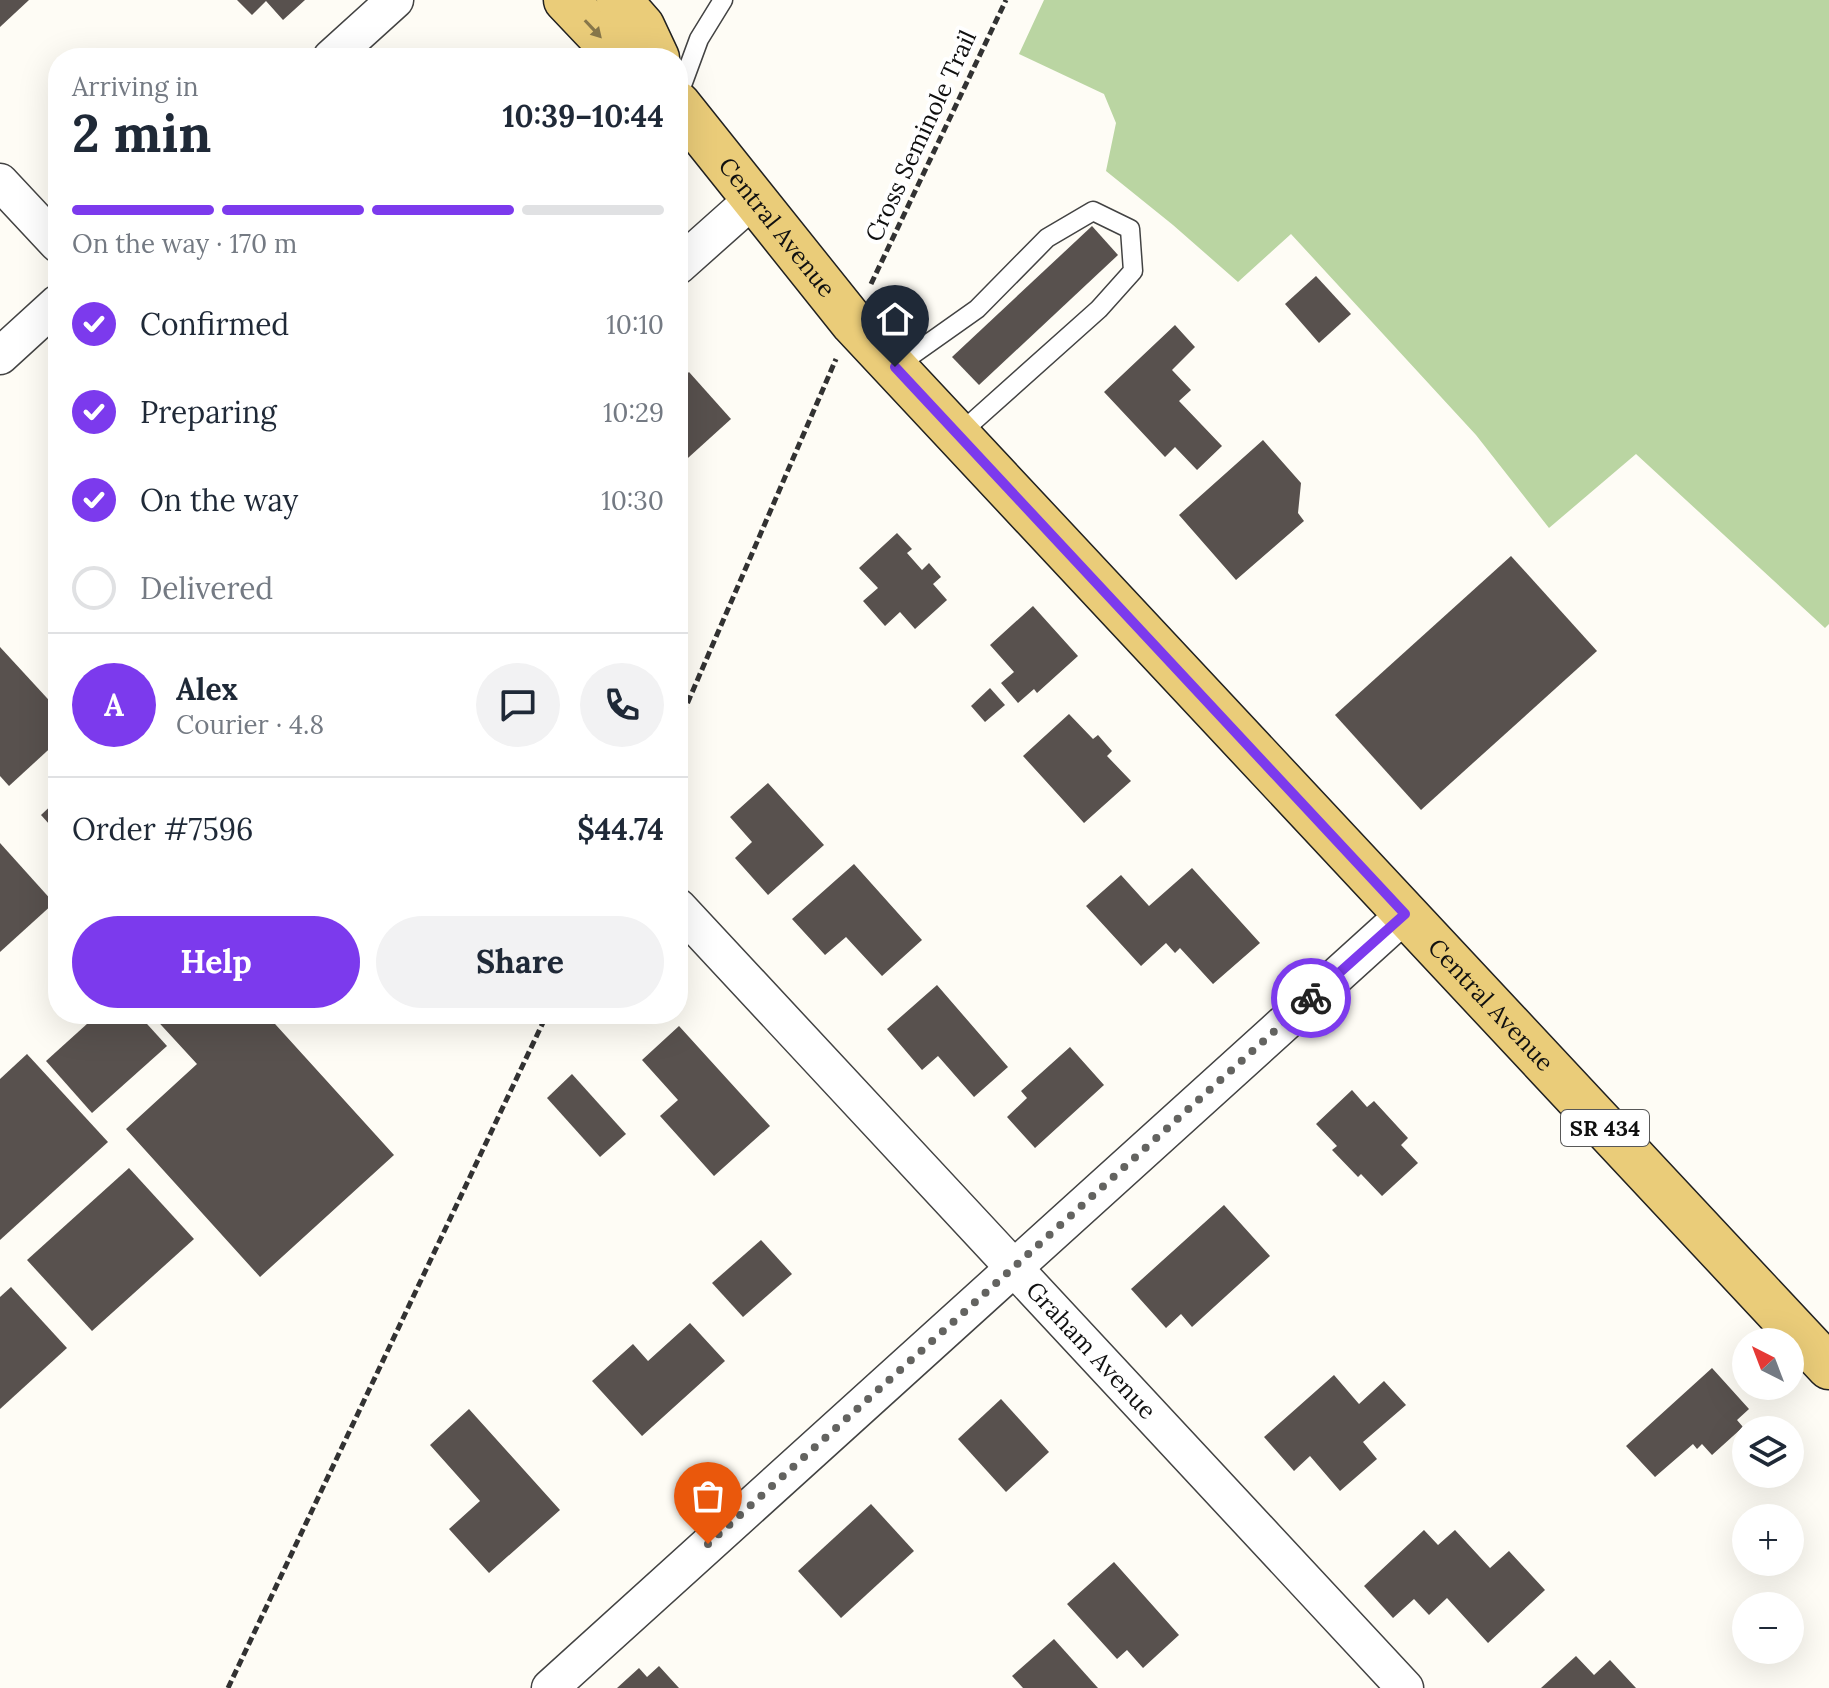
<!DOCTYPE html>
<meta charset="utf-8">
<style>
body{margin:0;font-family:Lora,serif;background:#f2f2f3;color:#1f2937;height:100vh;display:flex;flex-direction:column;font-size:30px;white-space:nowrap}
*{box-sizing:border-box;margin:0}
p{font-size:26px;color:#747a83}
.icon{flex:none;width:44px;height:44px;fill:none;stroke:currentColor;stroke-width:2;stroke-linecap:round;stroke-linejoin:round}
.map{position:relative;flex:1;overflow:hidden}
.sheet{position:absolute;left:48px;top:48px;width:640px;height:976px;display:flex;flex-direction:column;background:#fff;border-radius:32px;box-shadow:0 8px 32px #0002}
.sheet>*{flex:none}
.needle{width:52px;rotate:318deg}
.tools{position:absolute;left:1732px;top:1328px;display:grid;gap:16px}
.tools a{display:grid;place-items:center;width:72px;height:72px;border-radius:50%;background:#fff;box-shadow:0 8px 32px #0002;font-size:40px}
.pin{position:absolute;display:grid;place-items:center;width:68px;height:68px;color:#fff;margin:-82px -34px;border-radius:50% 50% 50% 0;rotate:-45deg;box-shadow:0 0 8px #0007}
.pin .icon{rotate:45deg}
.courier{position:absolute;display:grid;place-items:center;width:80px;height:80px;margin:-40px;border:6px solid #7c3aed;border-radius:50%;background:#fff;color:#222;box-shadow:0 2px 10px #0007}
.summary em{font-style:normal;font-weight:700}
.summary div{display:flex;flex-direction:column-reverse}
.summary{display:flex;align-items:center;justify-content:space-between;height:136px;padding:0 24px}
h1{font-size:52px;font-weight:700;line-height:60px}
.bar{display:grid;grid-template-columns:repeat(4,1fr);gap:12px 8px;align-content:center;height:96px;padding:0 24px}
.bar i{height:10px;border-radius:6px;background:#e0e1e3}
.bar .current{background:#7c3aed}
.bar p{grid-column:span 4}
.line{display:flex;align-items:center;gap:20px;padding:0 24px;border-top:2px solid #e0e1e3}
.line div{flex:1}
.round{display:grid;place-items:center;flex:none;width:84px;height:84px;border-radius:42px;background:#f2f2f3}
ol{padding:0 24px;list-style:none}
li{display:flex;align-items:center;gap:24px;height:88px}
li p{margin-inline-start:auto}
li .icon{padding:8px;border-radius:50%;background:#7c3aed;color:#fff;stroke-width:4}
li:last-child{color:#747a83}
li i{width:44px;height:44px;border:4px solid #e0e1e3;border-radius:50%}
.action{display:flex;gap:16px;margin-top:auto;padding:16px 24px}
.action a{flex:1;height:92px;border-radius:48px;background:#7c3aed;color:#fff;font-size:32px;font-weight:700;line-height:92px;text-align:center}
.action a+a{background:#f2f2f3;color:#1f2937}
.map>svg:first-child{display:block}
.forest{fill:#bad5a2}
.building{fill:#58514e}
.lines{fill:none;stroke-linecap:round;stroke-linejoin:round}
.service-casing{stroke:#434343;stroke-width:21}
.minor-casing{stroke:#434343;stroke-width:39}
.primary-casing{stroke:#212121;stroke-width:47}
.path{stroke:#323232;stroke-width:5;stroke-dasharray:8 4;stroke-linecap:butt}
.service{stroke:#fff;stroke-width:18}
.minor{stroke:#fff;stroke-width:36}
.primary{stroke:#eacc79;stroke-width:44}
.oneway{fill:#88774a}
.done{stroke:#636360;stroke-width:8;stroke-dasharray:0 14.4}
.route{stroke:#7c3aed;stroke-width:10}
.labels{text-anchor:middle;stroke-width:8;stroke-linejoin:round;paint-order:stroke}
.shield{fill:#fff;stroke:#585858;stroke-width:2}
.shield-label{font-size:22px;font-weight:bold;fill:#101010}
.street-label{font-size:24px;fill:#101010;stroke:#fff}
</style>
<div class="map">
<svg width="1829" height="1688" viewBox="0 0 1829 1688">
<rect width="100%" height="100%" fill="#fefcf5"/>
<polygon class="forest" points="1044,0 1829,0 1829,624 1825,628 1636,454 1549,528 1476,435 1291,234 1238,282 1173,225 1106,171 1116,123 1104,94 1019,54"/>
<g class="building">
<polygon points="0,0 29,0 0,27"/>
<polygon points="237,0 305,0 283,20 266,1 252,15"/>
<polygon points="1092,226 1118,255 979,385 952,357"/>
<polygon points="1316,276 1351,314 1319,343 1285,304"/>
<polygon points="1175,325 1195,347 1172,370 1191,390 1179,401 1222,446 1197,470 1175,447 1165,457 1104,392"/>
<polygon points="689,372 731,419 678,467 678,382"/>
<polygon points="1263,440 1301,483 1298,513 1304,521 1236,580 1179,515"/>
<polygon points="897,533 912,549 907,553 922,570 929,563 941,577 933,584 947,600 915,629 900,612 885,626 863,601 878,588 859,568"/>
<polygon points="1511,556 1597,651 1421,810 1335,715"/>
<polygon points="1033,606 1078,656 1037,693 1034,689 1018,703 1001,683 1014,672 990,645"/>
<polygon points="0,647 58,710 58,741 9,786 0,776"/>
<polygon points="990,688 1005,705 985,722 971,706"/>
<polygon points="1069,714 1093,739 1098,735 1112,751 1107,756 1131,781 1084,823 1023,756"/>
<polygon points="768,783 824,845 768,895 735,858 752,842 730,817"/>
<polygon points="58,799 58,834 41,815"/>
<polygon points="0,843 54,903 0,952"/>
<polygon points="854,864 922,940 882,976 846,937 825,955 792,919"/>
<polygon points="1192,868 1260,943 1213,984 1180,948 1175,953 1166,943 1141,966 1086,906 1121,875 1149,906"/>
<polygon points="937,985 1008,1067 974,1097 938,1056 922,1070 887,1029"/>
<polygon points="98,1014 138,1014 167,1046 92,1113 46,1061"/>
<polygon points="151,1014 266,1014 394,1155 260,1277 126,1129 197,1064"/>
<polygon points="679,1026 770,1126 714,1176 660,1116 678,1100 642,1060"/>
<polygon points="1070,1047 1104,1085 1035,1148 1007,1117 1027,1098 1021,1091"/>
<polygon points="27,1054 108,1142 0,1240 0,1079"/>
<polygon points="572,1074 626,1134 600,1157 547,1098"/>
<polygon points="1352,1090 1367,1107 1374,1101 1408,1138 1401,1145 1418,1163 1382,1196 1361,1174 1358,1177 1332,1150 1337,1146 1316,1124"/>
<polygon points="129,1168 194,1239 92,1331 27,1260"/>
<polygon points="1224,1205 1270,1256 1192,1327 1181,1314 1166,1328 1131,1289"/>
<polygon points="761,1240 792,1274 743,1317 712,1283"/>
<polygon points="11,1287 67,1348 0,1409 0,1297"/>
<polygon points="690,1323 725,1361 642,1436 592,1381 633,1344 648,1361"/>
<polygon points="1712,1368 1749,1409 1737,1420 1743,1427 1712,1455 1702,1444 1697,1449 1693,1444 1655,1477 1626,1446"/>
<polygon points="1334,1375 1359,1404 1384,1381 1406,1405 1363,1442 1377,1459 1340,1491 1310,1456 1294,1471 1264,1437"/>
<polygon points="1001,1399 1049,1452 1006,1492 958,1439"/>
<polygon points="469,1409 560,1510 489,1573 449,1529 480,1501 430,1445"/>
<polygon points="871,1504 914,1551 841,1618 798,1571"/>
<polygon points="1424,1530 1438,1545 1455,1530 1490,1568 1509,1551 1545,1590 1488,1643 1447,1598 1429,1615 1414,1599 1393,1618 1364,1586"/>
<polygon points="1114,1562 1179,1635 1143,1668 1127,1650 1117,1659 1067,1604"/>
<polygon points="1054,1639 1098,1688 1023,1688 1012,1676"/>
<polygon points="1576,1656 1594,1675 1610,1660 1636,1688 1541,1688"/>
<polygon points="659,1666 679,1688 617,1688 639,1668 647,1677"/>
</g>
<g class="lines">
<g class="service-casing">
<g id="service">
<polyline points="678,96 699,39 723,0"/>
<polyline points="895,367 977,309 1047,238 1093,211 1130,229 1133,271 1099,309 958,435"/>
</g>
</g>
<g class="minor-casing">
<g id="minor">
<polyline points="331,58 395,0"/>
<polyline points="0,182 58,244"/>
<polyline points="678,266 752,200"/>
<polyline points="0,356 58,303"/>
<path id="s1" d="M678,907L1405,1688"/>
<polyline points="550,1688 1405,914"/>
</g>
</g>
<g class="primary-casing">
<g id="primary">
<polyline points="566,0 621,58"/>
<polyline points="619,0 642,26 657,58"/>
<path id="s2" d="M678,104L853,323L1829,1367"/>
</g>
</g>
<g class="path">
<polyline points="871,284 1006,0"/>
<polyline points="678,725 836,359"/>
<polyline points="228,1688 547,1014"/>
</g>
<use href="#service" class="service"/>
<use href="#minor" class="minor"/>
<use href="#primary" class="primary"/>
</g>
<defs><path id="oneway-solid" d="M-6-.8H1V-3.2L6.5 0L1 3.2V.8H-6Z" transform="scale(2)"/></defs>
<use class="oneway" href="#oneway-solid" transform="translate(593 29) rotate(47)"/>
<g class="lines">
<polyline class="done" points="708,1544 1311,998"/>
<polyline class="route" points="895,367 1405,914 1311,998"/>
</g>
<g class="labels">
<rect class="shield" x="1561" y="1110" width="88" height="36" rx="6"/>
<g class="shield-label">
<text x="1605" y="1136">SR 434</text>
</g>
<g class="street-label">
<text transform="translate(921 136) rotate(-65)" y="8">Cross Seminole Trail</text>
<text dy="8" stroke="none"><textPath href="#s2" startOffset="158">Central Avenue</textPath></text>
<text dy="8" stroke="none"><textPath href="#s2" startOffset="1214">Central Avenue</textPath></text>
<text dy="8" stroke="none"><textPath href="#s1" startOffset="606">Graham Avenue</textPath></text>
</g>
</g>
</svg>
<div class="tools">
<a><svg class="needle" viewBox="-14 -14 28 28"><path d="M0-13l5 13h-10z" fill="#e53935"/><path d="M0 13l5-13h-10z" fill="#747a83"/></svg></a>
<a><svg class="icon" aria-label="layers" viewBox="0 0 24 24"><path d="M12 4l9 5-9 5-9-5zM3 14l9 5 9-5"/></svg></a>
<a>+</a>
<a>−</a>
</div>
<div class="pin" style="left:708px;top:1544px;background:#ea580c"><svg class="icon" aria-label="bag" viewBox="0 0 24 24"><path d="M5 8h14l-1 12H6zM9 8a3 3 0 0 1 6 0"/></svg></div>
<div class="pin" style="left:895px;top:367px;background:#1f2937"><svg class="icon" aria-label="home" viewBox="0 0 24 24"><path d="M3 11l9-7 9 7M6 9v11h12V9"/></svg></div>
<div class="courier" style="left:1311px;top:998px"><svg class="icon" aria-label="bike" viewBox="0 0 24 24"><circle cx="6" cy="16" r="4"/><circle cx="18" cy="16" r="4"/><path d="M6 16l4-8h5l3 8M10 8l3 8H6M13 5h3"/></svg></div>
<section class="sheet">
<div class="summary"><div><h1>2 min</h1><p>Arriving in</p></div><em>10:39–10:44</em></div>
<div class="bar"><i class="current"></i><i class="current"></i><i class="current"></i><i></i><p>On the way · 170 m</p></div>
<ol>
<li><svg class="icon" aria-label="check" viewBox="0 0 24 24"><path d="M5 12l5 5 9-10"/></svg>Confirmed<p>10:10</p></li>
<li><svg class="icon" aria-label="check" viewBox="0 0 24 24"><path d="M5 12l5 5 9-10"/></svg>Preparing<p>10:29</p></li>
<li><svg class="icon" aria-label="check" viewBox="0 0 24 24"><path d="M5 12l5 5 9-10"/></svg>On the way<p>10:30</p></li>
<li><i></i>Delivered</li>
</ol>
<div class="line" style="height:144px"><b class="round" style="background:#7c3aed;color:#fff">A</b><div><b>Alex</b><p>Courier · 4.8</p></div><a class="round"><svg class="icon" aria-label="chat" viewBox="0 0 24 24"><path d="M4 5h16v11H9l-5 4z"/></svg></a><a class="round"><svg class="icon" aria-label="phone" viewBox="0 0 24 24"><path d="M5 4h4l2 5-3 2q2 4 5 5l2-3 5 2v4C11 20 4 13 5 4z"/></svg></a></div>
<div class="line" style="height:104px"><div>Order #7596</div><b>$44.74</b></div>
<div class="action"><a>Help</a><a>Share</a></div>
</section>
</div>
